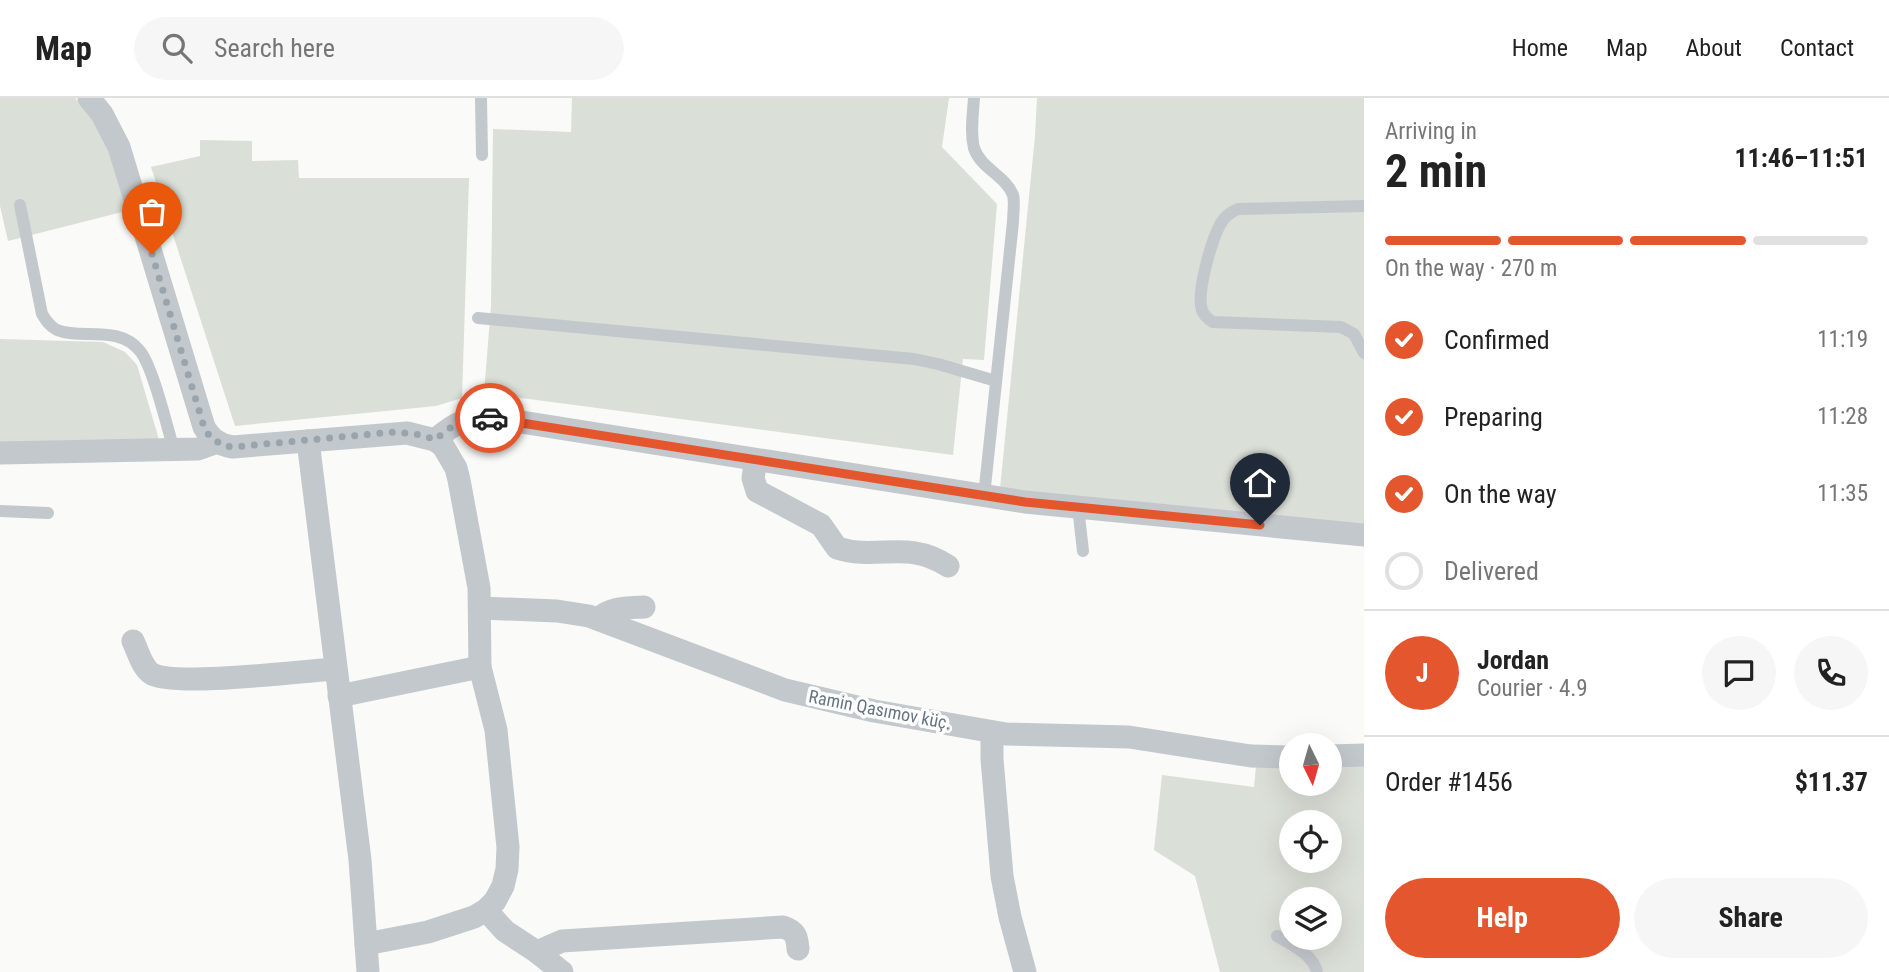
<!DOCTYPE html>
<meta charset="utf-8">
<style>
body{margin:0;font-family:"Roboto Condensed",sans-serif;background:#f6f6f6;color:#222;height:100vh;display:flex;flex-direction:column;font-size:26px;white-space:nowrap}
*{box-sizing:border-box;margin:0}
p{font-size:23px;color:#767676}
.icon{flex:none;width:38px;height:38px;fill:none;stroke:currentColor;stroke-width:2;stroke-linecap:round;stroke-linejoin:round}
.map{position:relative;flex:1;overflow:hidden}
.side{display:flex;flex-direction:column;background:#fff;width:525px}
.side>*{flex:none}
.needle{width:46px;rotate:175deg}
.controls{position:absolute;left:1279px;top:635px;display:grid;gap:14px}
.controls a{display:grid;place-items:center;width:63px;height:63px;border-radius:50%;background:#fff;box-shadow:0 7px 28px #0002;font-size:35px}
.pin{position:absolute;display:grid;place-items:center;width:60px;height:60px;color:#fff;margin:-72px -30px;border-radius:50% 50% 50% 0;rotate:-45deg;box-shadow:0 0 7px #0007}
.pin .icon{rotate:45deg}
.courier{position:absolute;display:grid;place-items:center;width:70px;height:70px;margin:-35px;border:5px solid #e4572e;border-radius:50%;background:#fff;color:#222;box-shadow:0 2px 9px #0007}
.overview em{font-style:normal;font-weight:700}
.overview div{display:flex;flex-direction:column-reverse}
.overview{display:flex;align-items:center;justify-content:space-between;height:119px;padding:0 21px}
h1{font-size:46px;font-weight:700;line-height:52px}
.bar{display:grid;grid-template-columns:repeat(4,1fr);gap:10px 7px;align-content:center;height:84px;padding:0 21px}
.bar i{height:9px;border-radius:5px;background:#e0e0e0}
.bar .on{background:#e4572e}
.bar p{grid-column:span 4}
.line{display:flex;align-items:center;gap:18px;padding:0 21px;border-top:2px solid #e0e0e0}
.line div{flex:1}
.round{display:grid;place-items:center;flex:none;width:74px;height:74px;border-radius:37px;background:#f6f6f6}
ol{padding:0 21px;list-style:none}
li{display:flex;align-items:center;gap:21px;height:77px}
li p{margin-inline-start:auto}
li .icon{padding:7px;border-radius:50%;background:#e4572e;color:#fff;stroke-width:4}
li:last-child{color:#767676}
li i{width:38px;height:38px;border:4px solid #e0e0e0;border-radius:50%}
.action{display:flex;gap:14px;margin-top:auto;padding:14px 21px}
.action a{flex:1;height:80px;border-radius:42px;background:#e4572e;color:#fff;font-size:28px;font-weight:700;line-height:80px;text-align:center}
.action a+a{background:#f6f6f6;color:#222}
header{display:flex;align-items:center;gap:42px;box-sizing:border-box;height:98px;padding:0 35px;background:#fff;border-bottom:2px solid #e0e0e0}
header strong{font-size:33px}
nav{display:flex;gap:38px;margin-inline-start:auto;font-size:24px}
.search{width:490px;height:63px;background:#f6f6f6;display:flex;align-items:center;gap:18px;box-sizing:border-box;padding:0 24px;border-radius:38px;color:#767676;font-size:26px}
main{display:flex;flex:1;min-height:0}
.map>svg:first-child{display:block}
.green{fill:#dadfd7;fill-rule:evenodd}
.lines{fill:none;stroke-linecap:round;stroke-linejoin:round}
.lane{stroke:#c3c8cc;stroke-width:12}
.street{stroke:#c3c8cc;stroke-width:23}
.done{stroke:#99a4ac;stroke-width:7;stroke-dasharray:0 12.6}
.route{stroke:#e4572e;stroke-width:9}
.labels{text-anchor:middle;stroke-width:7;stroke-linejoin:round;paint-order:stroke}
.street-label{font-size:18px;fill:#657683;stroke:#fff}
</style>
<header>
<strong>Map</strong>
<div class="search"><svg class="icon" aria-label="search" viewBox="0 0 24 24"><circle cx="10" cy="10" r="6"/><path d="M15 15l6 6"/></svg>Search here</div>
<nav><a>Home</a><a>Map</a><a>About</a><a>Contact</a></nav>
</header>
<main>
<div class="map">
<svg width="1364" height="874" viewBox="0 0 1364 874">
<rect width="100%" height="100%" fill="#fafaf8"/>
<g class="green">
<polygon points="0,0 75,0 95,20 109,48 126,113 8,143 0,108"/>
<polygon points="572,0 949,0 942,49 997,106 984,262 963,261 953,357 484,295 491,208 493,31 571,34"/>
<polygon points="1037,0 1364,0 1364,426 1000,391 1035,38"/>
<polygon points="200,42 252,43 252,63 298,62 299,80 469,80 462,300 436,308 235,328 151,69 200,58"/>
<polygon points="0,241 103,244 125,254 137,267 160,345 0,347"/>
<path d="M1364,666V874H1220L1195,778L1154,752L1162,677L1254,689L1256,668L1291,667L1292,686H1330V667ZM1292,724H1330V763H1292ZM1292,802H1330V840H1292Z"/>
</g>
<g class="lines">
<g class="lane">
<polyline points="481,0 482,57"/>
<path d="M974,0C973,16 970,34 974,50C981,71 1005,77 1013,97C1015,104 1013,116 1013,124L984,398"/>
<path d="M20,107L42,216C46,222 49,228 57,232C81,242 118,226 140,253C153,269 167,329 174,352"/>
<path d="M1364,108L1238,111C1231,114 1225,118 1221,125C1212,141 1196,194 1202,212C1204,218 1208,221 1213,224L1341,229L1354,236L1364,255"/>
<polyline points="478,220 914,261 938,266 996,283"/>
<polyline points="1078,409 1083,453"/>
<polyline points="0,413 48,415"/>
<path d="M1277,838C1292,847 1313,856 1317,874"/>
</g>
<g class="street">
<path d="M89,0L102,16L119,49L204,329C211,341 219,347 233,349L407,335L435,342L443,348L456,370L459,382L479,490L480,569L496,632L508,749L507,771L503,788L495,803L486,812L474,819L428,834L366,846"/>
<path d="M435,342C458,322 466,320 496,320L1025,404L1364,437"/>
<polyline points="308,343 360,762 368,874"/>
<polyline points="0,355 198,351 218,344"/>
<path d="M756,362L753,380L757,393L821,427L837,450C878,463 907,441 948,468"/>
<polyline points="481,510 557,513 589,518 785,592 874,613 1006,636 1129,639 1251,658 1292,659"/>
<path d="M598,521C611,509 627,510 644,509"/>
<path d="M133,543C138,553 142,570 152,576C175,589 302,573 335,571"/>
<polyline points="339,598 480,569"/>
<polyline points="992,634 992,661 1002,778 1010,819 1025,874"/>
<polyline points="1330,658 1364,657"/>
<polyline points="486,812 505,833 537,854 562,874"/>
<path d="M537,854L562,843L783,829C796,833 797,839 798,851"/>
</g>
</g>
<g class="lines">
<path class="done" d="M152,156L204,329L210,339L224,348L233,349L394,334L423,337L435,342C453,326 465,319 490,320"/>
<polyline class="route" points="490,320 1025,404 1260,427"/>
</g>
<g class="labels">
<g class="street-label">
<text transform="translate(880 612) rotate(11)" y="6">Ramin Qasımov küç.</text>
</g>
</g>
</svg>
<div class="controls">
<a><svg class="needle" viewBox="-14 -14 28 28"><path d="M0-13l5 13h-10z" fill="#e53935"/><path d="M0 13l5-13h-10z" fill="#767676"/></svg></a>
<a><svg class="icon" aria-label="locate" viewBox="0 0 24 24"><circle cx="12" cy="12" r="6"/><path d="M12 2v4M12 18v4M2 12h4M18 12h4"/></svg></a>
<a><svg class="icon" aria-label="layers" viewBox="0 0 24 24"><path d="M12 4l9 5-9 5-9-5zM3 14l9 5 9-5"/></svg></a>
</div>
<div class="pin" style="left:152px;top:156px;background:#ea580c"><svg class="icon" aria-label="bag" viewBox="0 0 24 24"><path d="M5 8h14l-1 12H6zM9 8a3 3 0 0 1 6 0"/></svg></div>
<div class="pin" style="left:1260px;top:427px;background:#1f2937"><svg class="icon" aria-label="home" viewBox="0 0 24 24"><path d="M3 11l9-7 9 7M6 9v11h12V9"/></svg></div>
<div class="courier" style="left:490px;top:320px"><svg class="icon" aria-label="car" viewBox="0 0 24 24"><path d="M5 17H2v-5l4-1 3-4h7l3 4 3 1v5h-3M9 17h6M6 11h13"/><circle cx="7" cy="17" r="2"/><circle cx="17" cy="17" r="2"/></svg></div>
</div>
<section class="side">
<div class="overview"><div><h1>2 min</h1><p>Arriving in</p></div><em>11:46–11:51</em></div>
<div class="bar"><i class="on"></i><i class="on"></i><i class="on"></i><i></i><p>On the way · 270 m</p></div>
<ol>
<li><svg class="icon" aria-label="check" viewBox="0 0 24 24"><path d="M5 12l5 5 9-10"/></svg>Confirmed<p>11:19</p></li>
<li><svg class="icon" aria-label="check" viewBox="0 0 24 24"><path d="M5 12l5 5 9-10"/></svg>Preparing<p>11:28</p></li>
<li><svg class="icon" aria-label="check" viewBox="0 0 24 24"><path d="M5 12l5 5 9-10"/></svg>On the way<p>11:35</p></li>
<li><i></i>Delivered</li>
</ol>
<div class="line" style="height:126px"><b class="round" style="background:#e4572e;color:#fff">J</b><div><b>Jordan</b><p>Courier · 4.9</p></div><a class="round"><svg class="icon" aria-label="chat" viewBox="0 0 24 24"><path d="M4 5h16v11H9l-5 4z"/></svg></a><a class="round"><svg class="icon" aria-label="phone" viewBox="0 0 24 24"><path d="M5 4h4l2 5-3 2q2 4 5 5l2-3 5 2v4C11 20 4 13 5 4z"/></svg></a></div>
<div class="line" style="height:91px"><div>Order #1456</div><b>$11.37</b></div>
<div class="action"><a>Help</a><a>Share</a></div>
</section>
</main>
